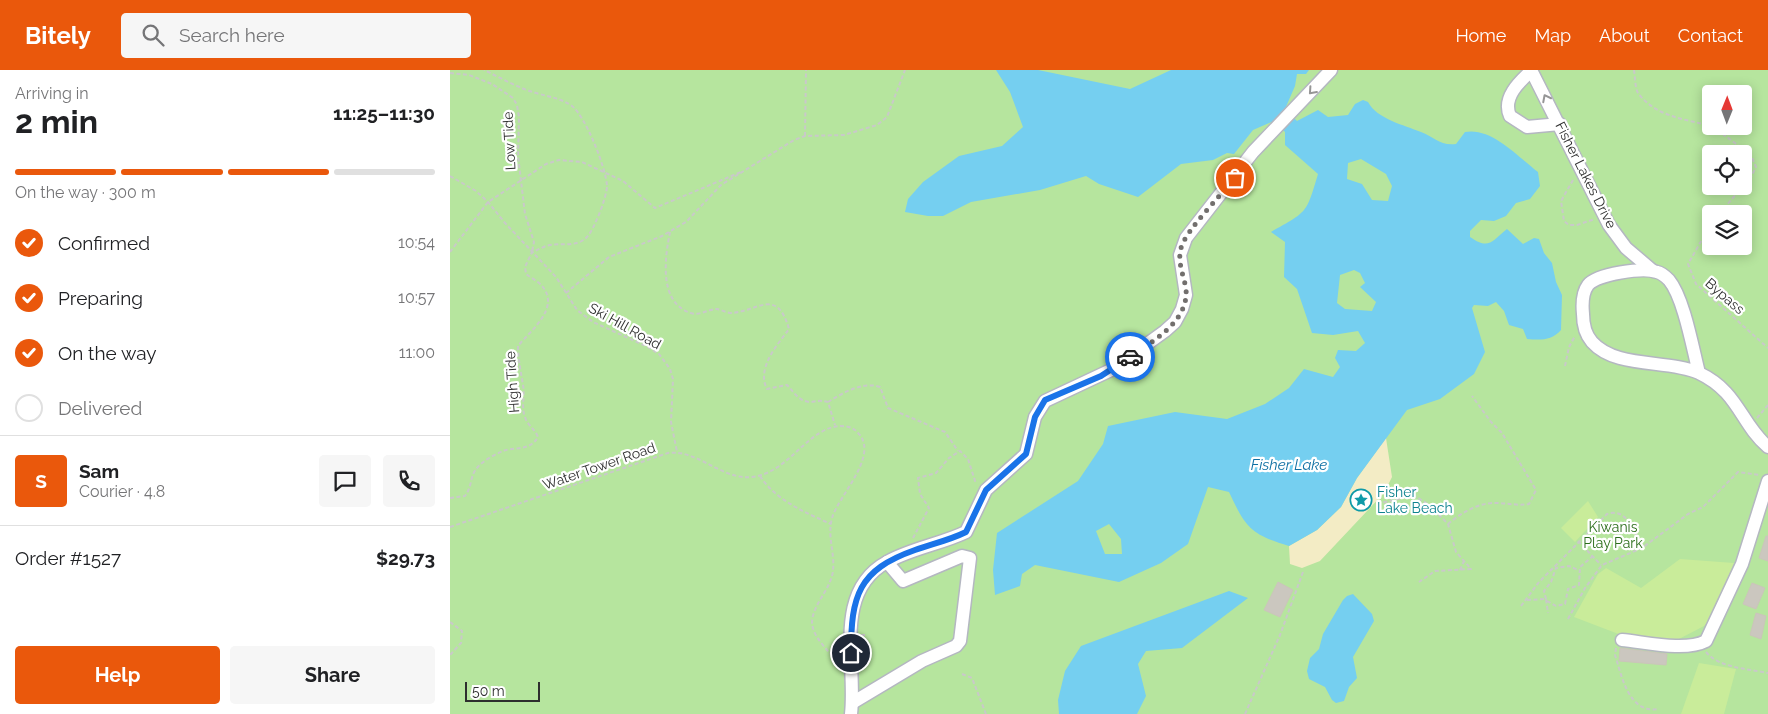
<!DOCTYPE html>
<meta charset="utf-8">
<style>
body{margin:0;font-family:Raleway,sans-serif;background:#f6f6f6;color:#202124;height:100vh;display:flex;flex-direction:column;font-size:19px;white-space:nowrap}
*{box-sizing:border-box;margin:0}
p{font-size:16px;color:#757577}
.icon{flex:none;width:28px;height:28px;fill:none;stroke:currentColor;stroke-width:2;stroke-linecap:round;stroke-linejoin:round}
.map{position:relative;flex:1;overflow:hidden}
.sheet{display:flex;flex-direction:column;background:#fff;width:450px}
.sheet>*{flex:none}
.needle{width:32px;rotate:1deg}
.fabs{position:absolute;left:1252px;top:15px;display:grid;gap:10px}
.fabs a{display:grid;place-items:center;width:50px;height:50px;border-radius:5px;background:#fff;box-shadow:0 2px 12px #0003;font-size:25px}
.scale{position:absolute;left:15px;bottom:12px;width:75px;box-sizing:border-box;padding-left:5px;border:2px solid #2e2e2e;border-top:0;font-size:14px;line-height:18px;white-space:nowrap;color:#2e2e2e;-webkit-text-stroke:4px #fff;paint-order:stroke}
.pin{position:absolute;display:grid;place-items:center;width:42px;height:42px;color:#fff;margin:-21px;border:2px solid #fff;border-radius:50%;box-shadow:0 1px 5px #0007}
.courier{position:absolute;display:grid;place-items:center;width:50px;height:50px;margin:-25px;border:4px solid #1a73e8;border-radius:50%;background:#fff;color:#222;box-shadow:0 1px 6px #0007}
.overview em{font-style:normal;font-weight:700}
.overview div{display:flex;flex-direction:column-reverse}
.overview{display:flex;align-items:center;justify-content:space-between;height:85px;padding:0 15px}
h1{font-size:32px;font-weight:700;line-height:38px}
.bar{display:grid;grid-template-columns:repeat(4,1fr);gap:8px 5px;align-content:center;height:60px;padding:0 15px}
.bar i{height:6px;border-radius:4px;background:#e0e0e0}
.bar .on{background:#ea580c}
.bar p{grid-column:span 4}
.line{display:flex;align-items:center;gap:12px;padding:0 15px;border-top:1px solid #e0e0e0}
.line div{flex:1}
.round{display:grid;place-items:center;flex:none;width:52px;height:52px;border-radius:5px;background:#f6f6f6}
ol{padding:0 15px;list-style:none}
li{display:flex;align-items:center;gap:15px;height:55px}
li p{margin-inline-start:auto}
li .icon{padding:5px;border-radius:50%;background:#ea580c;color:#fff;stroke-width:4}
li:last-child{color:#757577}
li i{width:28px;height:28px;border:2px solid #e0e0e0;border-radius:50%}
.primary-button{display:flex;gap:10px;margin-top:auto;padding:10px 15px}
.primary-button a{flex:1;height:58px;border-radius:5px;background:#ea580c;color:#fff;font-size:20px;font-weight:700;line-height:58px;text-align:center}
.primary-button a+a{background:#f6f6f6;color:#202124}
header{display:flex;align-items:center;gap:30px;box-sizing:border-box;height:70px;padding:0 25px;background:#ea580c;color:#fff}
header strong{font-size:24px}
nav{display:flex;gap:28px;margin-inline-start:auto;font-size:18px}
.search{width:350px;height:45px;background:#f6f6f6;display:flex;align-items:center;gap:12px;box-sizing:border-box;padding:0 18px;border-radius:5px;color:#757577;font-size:19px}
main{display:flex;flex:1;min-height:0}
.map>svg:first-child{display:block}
.green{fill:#b6e59e;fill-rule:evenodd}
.sand{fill:#f3ecc5}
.pitch{fill:#c9ec9a}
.water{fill:#75cff0;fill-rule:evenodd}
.building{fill:#cbc7bf;stroke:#cbc5ba}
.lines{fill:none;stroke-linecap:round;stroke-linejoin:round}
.minor-casing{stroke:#b4b7c1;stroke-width:15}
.path{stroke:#c9c9c9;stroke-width:2;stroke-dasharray:4 2.5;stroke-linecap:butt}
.minor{stroke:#fff;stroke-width:12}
.oneway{stroke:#969696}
.done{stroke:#726f6d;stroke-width:5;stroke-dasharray:0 9}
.route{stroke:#1a73e8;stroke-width:6}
.labels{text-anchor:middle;stroke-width:4.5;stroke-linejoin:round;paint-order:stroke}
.street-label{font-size:14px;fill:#2e2e2e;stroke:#fff}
.culture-label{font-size:14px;fill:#0d838f;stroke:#fff;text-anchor:start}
.park-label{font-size:14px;fill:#2c6e1b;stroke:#fff}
.water-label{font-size:15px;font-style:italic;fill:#0d6fa3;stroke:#fff}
</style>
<header>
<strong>Bitely</strong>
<div class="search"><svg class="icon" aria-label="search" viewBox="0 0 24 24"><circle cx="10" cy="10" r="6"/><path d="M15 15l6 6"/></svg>Search here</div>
<nav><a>Home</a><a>Map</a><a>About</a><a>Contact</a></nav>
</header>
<main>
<section class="sheet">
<div class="overview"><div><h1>2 min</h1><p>Arriving in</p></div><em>11:25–11:30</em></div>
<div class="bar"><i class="on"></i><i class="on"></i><i class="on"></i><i></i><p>On the way · 300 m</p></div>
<ol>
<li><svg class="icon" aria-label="check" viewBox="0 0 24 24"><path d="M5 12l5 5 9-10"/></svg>Confirmed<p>10:54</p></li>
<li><svg class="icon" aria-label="check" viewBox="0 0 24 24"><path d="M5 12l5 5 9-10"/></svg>Preparing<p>10:57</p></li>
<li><svg class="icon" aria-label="check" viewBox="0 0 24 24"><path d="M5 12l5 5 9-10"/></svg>On the way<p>11:00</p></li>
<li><i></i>Delivered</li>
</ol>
<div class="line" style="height:90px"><b class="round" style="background:#ea580c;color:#fff">S</b><div><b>Sam</b><p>Courier · 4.8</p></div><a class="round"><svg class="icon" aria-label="chat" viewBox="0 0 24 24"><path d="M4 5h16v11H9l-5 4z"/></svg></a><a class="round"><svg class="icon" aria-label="phone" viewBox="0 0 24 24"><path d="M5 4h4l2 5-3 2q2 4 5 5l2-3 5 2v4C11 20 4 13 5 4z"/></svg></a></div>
<div class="line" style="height:65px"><div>Order #1527</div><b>$29.73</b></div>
<div class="primary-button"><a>Help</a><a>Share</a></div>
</section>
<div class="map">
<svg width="1318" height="644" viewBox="0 0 1318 644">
<rect width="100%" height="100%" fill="#efe9e1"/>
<path class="green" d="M0,0H1318V644H0ZM1261,24H1294V56H1261ZM1261,84H1294V116H1261ZM1261,144H1294V176H1261Z"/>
<polygon class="sand" points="936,368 942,407 934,423 870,491 852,498 840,494 839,476 867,460 891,437 907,408"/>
<g class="pitch">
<polygon points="1138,431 1148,447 1125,472 1111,458"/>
<polygon points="1230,489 1284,493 1260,550 1254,556 1225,571 1179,568 1124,547 1148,504 1156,498 1191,518"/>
<polygon points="1249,593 1286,599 1274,644 1231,644"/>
</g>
<g class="water">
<path d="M546,0H588L680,19L721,0H859L856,4H847L845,16L835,39L847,51L868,40L878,47L898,45L905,34L913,30L918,32C927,49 954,55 971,62C984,67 990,76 1006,74L1015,62C1042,57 1068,87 1088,102L1090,116L1080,129L1066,133L1056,146L1044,151L1031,150L1020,161V167C1039,180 1041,172 1057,159L1073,174L1084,168L1089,169L1094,183L1102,193L1106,212L1112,225L1111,260C1101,271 1091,270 1077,269L1073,259L1059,255L1054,241L1046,232L1038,236L1024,235L1022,238L1035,282L1024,304L990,329L957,340L907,408L891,437L867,460L839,476C800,464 796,458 779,422L758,417L738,474L711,493L669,512L585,495L572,504L570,516L545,525L543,500L547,463L628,411L653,374L658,356L725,342L777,349L815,334L839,318L854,299L883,307L890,297L885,288L888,280L906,281L915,273L908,261L883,265L862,263L847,219L834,207L835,172L821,162C858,141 856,144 868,104L835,75V62L824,51L803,60L784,84L777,83L763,90L731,94L688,127L649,114L636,106L590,120L521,132L493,146H478L455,142L458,129L473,112L509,86L552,76L573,57L560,22ZM911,89L936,104L942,116L938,131L922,130L912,114L897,109L898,93ZM904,200L910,203L915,213L910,217L926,232L922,241L895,239L887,233L890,205ZM659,454L671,469L672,484H655L646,461Z"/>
<polygon points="779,521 798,528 732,578 696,581 688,594 696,626 687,644 609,644 608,630 615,601 631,576"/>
<polygon points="903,524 922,544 924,551 903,587 907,608 899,617 894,631 886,633 882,630 875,617 859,609 857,601 860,588 869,579 873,564 893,530 897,526"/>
</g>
<g class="building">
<polygon points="1316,466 1318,466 1318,491 1309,488"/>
<polygon points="828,512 843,520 830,547 814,540"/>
<polygon points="1302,513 1315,518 1306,539 1293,534"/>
<polygon points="1306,543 1316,546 1311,569 1300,565"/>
<polygon points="1170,578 1217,584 1216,595 1169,591"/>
</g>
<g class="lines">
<g class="minor-casing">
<g id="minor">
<polyline points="1081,0 1159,155 1176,178 1203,201"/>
<path d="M1081,1C1069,12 1052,28 1060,46L1077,57L1110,54"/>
<path d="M1249,303C1243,280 1234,228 1219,210C1216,207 1212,203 1207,202C1193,197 1147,204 1138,215C1132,223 1132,234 1133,244C1133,255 1135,264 1142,272C1166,299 1217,289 1249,303C1289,322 1290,353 1318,377"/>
<path d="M1172,570C1195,572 1235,582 1256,571L1292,494L1318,411"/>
<polyline points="402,633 472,591 506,576 510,571 520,488 512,486 453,511 437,492"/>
<path d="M401,644C407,594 382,522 437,492C462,478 491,474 516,462L536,420L576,384L585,347L595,331L661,300L715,261L725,252L732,239L736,225L730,185L736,168L803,82L881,0"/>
</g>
</g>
<g class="path">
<path d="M1184,0C1185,6 1185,18 1188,23C1206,47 1235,49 1261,56"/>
<polyline points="0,3 19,5 42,14 63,28 67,35 69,47 68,86 75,144 84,172 82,182"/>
<polyline points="1262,56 1301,85 1306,97 1301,107 1269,144"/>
<polyline points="355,66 356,0"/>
<polyline points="0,106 26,121 38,132 55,153 106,207 127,240 143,252 198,277 209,284 220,299 223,309 221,352 227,382"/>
<polyline points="1123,110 1111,131 1114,151 1119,155 1127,155 1145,149"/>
<polyline points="1261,154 1238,194 1246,214 1318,278"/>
<path d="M220,162C215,187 208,233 241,243C249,246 259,239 267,239C272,240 277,243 282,243C308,241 327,217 339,259C328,274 306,298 317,319L337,315C344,322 349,332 361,332C367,331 371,330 378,332L385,355"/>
<polyline points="0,182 38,132 96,94 109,90 132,92 173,111 205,138 291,102"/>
<polyline points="116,223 159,187 212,166 236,152 271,115 344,70 355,66 394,65 427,55 437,47 455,0"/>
<polyline points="1115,296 1119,277 1125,266"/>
<path d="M378,332C393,323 412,311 430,317L438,338L495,362L508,381"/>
<polyline points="1307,348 1318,335"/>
<path d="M310,406C325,430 356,443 381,454"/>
<polyline points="939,419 951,427 965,426 979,435 998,454 1006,482 1021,499 985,501 969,512"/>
<path d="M0,428L15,426C24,414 18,404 32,393C38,388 46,384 53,381C66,376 79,382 88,367C85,359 77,355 75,347C71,337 75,326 73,315C71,302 68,290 68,276C80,261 111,238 92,216C88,211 81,208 76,204L75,197L82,182C88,180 94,176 100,175C113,173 126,177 136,168C144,161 157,126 157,116C156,98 136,47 122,36C111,28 99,27 86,23C68,18 51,8 34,0"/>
<polyline points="927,434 952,428"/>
<path d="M998,454C1011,443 1029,432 1047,433C1058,433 1067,436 1079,434L1086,420L1052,363L1041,352L1022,326"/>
<path d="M0,457L218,383C247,379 272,410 301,407C339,404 357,357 391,356C398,356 404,358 408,363C430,385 389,425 382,448C377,466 385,483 383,501C381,519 362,535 362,553C363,568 380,583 390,593"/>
<polyline points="463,468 479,438 470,424 468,408 486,403 499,388 510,381 518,389 526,414"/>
<polyline points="1128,471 1151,495"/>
<polyline points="1010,500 1014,491"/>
<polyline points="1096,529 1094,521 1101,512 1106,498 1119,496 1128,500"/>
<polyline points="1077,530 1096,529 1098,543"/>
<polyline points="1097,531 1106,536 1115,534 1118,519 1129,515 1130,497 1143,486"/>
<path d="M1071,536L1089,512L1157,444C1178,437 1185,464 1192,478"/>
<polyline points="1118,549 1135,518 1152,495 1192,478 1238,444 1253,437 1288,402 1310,405"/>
<polyline points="0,552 12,561 11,573 0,585"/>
<polyline points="411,565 416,565"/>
<path d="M1166,578L1165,585C1172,606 1178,644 1209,639"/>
<path d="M1256,582C1269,598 1299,599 1318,603"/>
<polyline points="512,604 522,608 536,644"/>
<polyline points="795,644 830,565 853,502"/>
</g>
<use href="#minor" class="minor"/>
</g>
<defs><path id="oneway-chevron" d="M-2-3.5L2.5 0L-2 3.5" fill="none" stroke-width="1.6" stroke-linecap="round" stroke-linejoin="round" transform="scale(1.25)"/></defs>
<g class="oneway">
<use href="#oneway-chevron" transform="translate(862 21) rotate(132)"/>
<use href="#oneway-chevron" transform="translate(1096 28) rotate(-117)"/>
</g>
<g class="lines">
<path class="done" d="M680,287C702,271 739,252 736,219C734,206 727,192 731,178C736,160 772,124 785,108"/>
<path class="route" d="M401,583C401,526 408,500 465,480C482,474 500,470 516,462L536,420L576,384L585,347L595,330L651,306L680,287"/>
</g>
<defs>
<g id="sight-ring" transform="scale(1.125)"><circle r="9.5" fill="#fff" stroke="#0f9aa8" stroke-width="1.5"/><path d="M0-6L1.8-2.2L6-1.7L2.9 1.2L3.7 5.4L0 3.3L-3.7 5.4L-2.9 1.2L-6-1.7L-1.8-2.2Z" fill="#0f9aa8"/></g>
</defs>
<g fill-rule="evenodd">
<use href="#sight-ring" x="911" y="430"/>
</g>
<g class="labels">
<g class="street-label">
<text transform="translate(59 71) rotate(-93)" y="5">Low Tide</text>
<text transform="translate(1136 105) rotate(63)" y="5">Fisher Lakes Drive</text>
<text transform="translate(1275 226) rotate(41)" y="5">Bypass</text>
<text transform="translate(175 256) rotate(29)" y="5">Ski Hill Road</text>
<text transform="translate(62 312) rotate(-94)" y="5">High Tide</text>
<text transform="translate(149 396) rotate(-19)" y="5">Water Tower Road</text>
</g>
<g class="culture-label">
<text x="927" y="427">Fisher<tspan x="927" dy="16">Lake Beach</tspan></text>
</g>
<g class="park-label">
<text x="1163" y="462">Kiwanis<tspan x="1163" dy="16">Play Park</tspan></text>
</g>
<g class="water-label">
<text x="839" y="400">Fisher Lake</text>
</g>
</g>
</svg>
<div class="fabs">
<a><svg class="needle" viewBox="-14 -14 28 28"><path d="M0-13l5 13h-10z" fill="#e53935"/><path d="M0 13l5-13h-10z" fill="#757577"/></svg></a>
<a><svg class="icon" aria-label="locate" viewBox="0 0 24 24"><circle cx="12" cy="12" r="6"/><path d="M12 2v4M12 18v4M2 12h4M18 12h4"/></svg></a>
<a><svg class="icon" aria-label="layers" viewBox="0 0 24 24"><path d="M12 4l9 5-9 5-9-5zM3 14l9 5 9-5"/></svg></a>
</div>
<div class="scale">50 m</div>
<div class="pin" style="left:785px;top:108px;background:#ea580c"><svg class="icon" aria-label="bag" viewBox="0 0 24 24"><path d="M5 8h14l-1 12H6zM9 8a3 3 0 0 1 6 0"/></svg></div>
<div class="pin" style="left:401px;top:583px;background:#1f2937"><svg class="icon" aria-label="home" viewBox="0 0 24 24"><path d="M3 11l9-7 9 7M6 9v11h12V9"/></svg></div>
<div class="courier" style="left:680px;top:287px"><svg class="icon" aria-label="car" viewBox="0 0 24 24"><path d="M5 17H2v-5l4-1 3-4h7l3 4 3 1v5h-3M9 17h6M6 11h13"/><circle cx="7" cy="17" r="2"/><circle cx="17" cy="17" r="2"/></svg></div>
</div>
</main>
